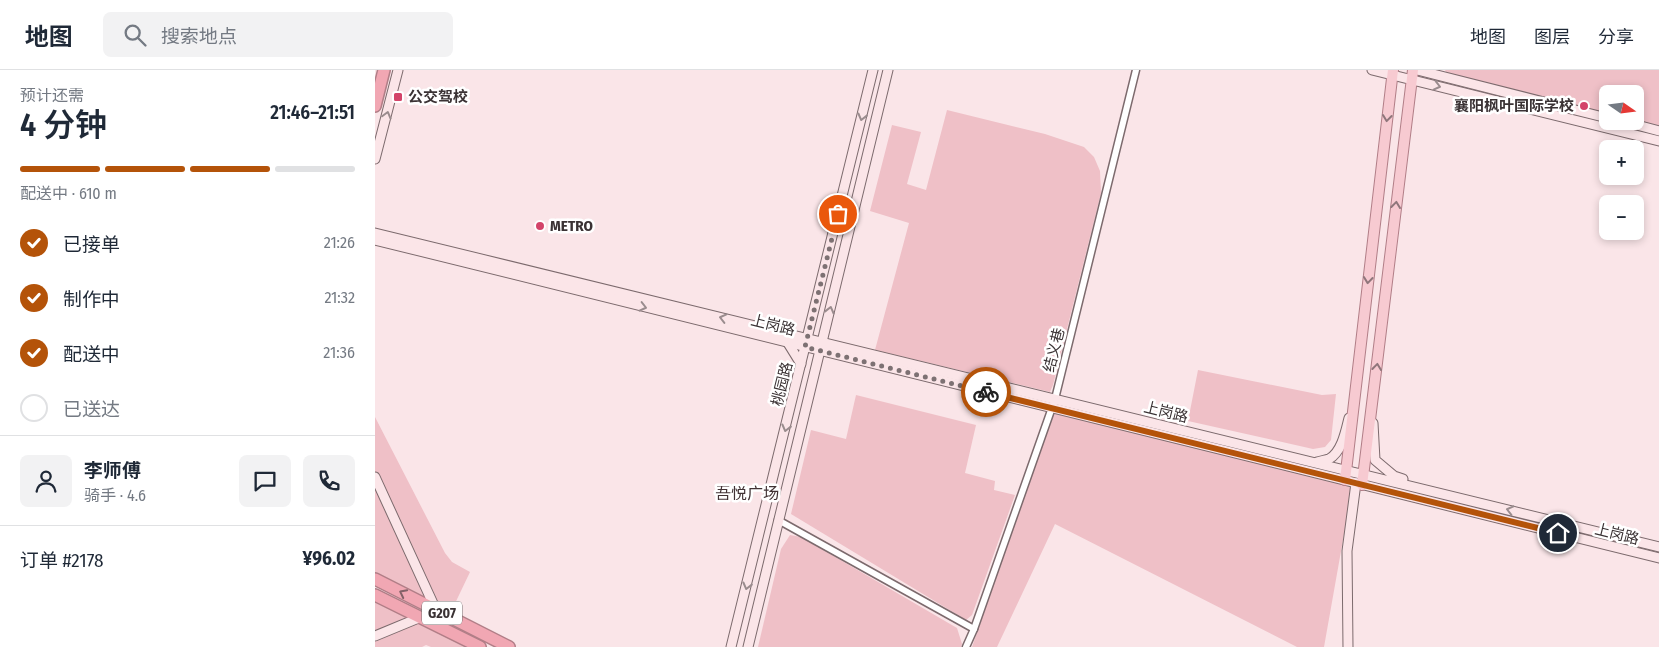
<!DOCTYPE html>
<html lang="zh">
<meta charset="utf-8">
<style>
body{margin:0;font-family:"Fira Sans Condensed","Noto Sans SC",sans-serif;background:#f2f2f3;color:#1f2937;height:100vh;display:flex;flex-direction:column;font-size:19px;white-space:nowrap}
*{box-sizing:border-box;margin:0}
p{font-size:16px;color:#747a83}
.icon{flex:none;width:28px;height:28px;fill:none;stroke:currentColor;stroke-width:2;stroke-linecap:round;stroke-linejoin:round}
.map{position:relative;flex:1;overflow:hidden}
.drawer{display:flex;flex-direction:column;background:#fff;width:375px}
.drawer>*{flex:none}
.needle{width:32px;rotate:104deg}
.fabs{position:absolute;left:1224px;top:15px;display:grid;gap:10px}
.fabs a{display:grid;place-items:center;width:45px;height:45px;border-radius:8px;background:#fff;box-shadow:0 2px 8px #0003;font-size:25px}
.pin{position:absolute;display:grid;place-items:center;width:42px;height:42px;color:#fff;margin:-21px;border:2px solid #fff;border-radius:50%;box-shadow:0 1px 5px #0007}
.courier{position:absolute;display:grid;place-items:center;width:50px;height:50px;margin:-25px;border:4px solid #b45309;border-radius:50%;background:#fff;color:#222;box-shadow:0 1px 6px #0007}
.head em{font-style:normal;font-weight:600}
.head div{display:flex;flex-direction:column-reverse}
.head{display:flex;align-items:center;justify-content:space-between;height:85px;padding:0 20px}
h1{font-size:32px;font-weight:600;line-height:38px}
.bar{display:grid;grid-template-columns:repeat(4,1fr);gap:8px 5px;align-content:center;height:60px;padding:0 20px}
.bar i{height:6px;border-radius:4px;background:#e0e1e3}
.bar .selected{background:#b45309}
.bar p{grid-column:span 4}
.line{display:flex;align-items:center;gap:12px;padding:0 20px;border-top:1px solid #e0e1e3}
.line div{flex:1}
.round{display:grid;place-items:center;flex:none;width:52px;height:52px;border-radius:8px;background:#f2f2f3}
ol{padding:0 20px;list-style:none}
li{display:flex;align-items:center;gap:15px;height:55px}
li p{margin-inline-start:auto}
li .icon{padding:5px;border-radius:50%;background:#b45309;color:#fff;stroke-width:4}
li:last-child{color:#747a83}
li i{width:28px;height:28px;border:2px solid #e0e1e3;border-radius:50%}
header{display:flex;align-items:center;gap:30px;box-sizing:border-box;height:70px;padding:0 25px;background:#fff;border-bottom:1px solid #e0e1e3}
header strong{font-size:24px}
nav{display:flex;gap:28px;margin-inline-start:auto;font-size:18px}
.search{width:350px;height:45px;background:#f2f2f3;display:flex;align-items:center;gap:12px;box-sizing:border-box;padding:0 18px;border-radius:8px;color:#747a83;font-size:19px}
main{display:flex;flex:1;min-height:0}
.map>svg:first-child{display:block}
.green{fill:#efc0c7}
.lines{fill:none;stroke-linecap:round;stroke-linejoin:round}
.street-casing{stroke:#7c6a6d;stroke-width:9}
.secondary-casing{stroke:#7c6a6d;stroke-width:11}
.primary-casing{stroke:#b17e87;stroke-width:12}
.highway-casing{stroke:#b17e87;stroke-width:14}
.street{stroke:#fff;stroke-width:6}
.secondary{stroke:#fbe5e8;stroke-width:9}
.primary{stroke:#f7cad1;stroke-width:10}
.highway{stroke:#f1a7b3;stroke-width:11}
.oneway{stroke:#9a8c8e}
.oneway2{stroke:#8f767b}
.oneway3{stroke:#836167}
.done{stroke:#7d7173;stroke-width:5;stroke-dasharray:0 9}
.route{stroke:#b45309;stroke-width:6}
.poi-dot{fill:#d3446a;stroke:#fff;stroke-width:2}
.labels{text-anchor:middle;stroke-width:5;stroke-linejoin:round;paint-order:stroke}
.shield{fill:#fff;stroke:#757071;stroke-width:1}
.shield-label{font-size:14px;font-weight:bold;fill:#3a3234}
.poi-label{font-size:15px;font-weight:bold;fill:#3a3234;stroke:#fff;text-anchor:start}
.street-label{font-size:15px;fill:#3a3234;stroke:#fff}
.neighbourhood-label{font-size:16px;fill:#413234;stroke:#fff}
</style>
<header>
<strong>地图</strong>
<div class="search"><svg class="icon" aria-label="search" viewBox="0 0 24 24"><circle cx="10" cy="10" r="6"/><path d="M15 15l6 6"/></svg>搜索地点</div>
<nav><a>地图</a><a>图层</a><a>分享</a></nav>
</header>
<main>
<section class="drawer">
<div class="head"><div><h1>4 分钟</h1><p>预计还需</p></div><em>21:46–21:51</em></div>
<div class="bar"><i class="selected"></i><i class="selected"></i><i class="selected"></i><i></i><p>配送中 · 610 m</p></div>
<ol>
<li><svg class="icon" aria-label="check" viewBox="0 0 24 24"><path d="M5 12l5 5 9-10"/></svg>已接单<p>21:26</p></li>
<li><svg class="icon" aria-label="check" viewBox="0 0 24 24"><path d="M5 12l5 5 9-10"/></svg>制作中<p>21:32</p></li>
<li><svg class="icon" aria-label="check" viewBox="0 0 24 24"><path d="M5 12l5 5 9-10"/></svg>配送中<p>21:36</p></li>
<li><i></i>已送达</li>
</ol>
<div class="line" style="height:90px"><a class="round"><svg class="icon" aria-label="person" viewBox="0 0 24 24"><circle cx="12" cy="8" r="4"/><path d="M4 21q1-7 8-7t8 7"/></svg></a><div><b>李师傅</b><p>骑手 · 4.6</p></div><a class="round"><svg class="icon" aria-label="chat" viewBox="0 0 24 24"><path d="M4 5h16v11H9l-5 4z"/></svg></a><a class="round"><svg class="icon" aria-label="phone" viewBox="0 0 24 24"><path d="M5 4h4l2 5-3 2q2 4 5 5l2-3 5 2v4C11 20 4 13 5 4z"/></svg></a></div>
<div class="line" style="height:65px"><div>订单 #2178</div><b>¥96.02</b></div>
</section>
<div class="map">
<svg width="1284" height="577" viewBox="0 0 1284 577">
<rect width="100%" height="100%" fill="#fae5e8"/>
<g class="green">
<polygon points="1070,0 1284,0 1284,61 1260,51 1260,24 1232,24 1232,48 1074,8"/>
<polygon points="572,40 670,64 709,77 719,87 725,101 726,123 678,315 675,322 500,280 534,153 495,141 517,55 546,62 532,114 551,120"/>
<polygon points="823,300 947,325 961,324 956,370 950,377 938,379 813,351"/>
<polygon points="481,325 601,355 590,403 620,411 619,420 640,425 597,545 591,550 416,444 436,360 471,369"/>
<polygon points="681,334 979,408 949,577 922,577 680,454 622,577 597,577"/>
<polygon points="0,347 70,483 77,492 95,502 74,546 0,509"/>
<polygon points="415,465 426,467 582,558 587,574 586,577 383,577 406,479"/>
<polygon points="0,525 105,577 56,577 51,575 47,577 0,577"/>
</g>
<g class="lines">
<g class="street-casing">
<g id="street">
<polyline points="403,450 599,559 591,577"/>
<polyline points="599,559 680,329 761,0"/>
</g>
</g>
<g class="secondary-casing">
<g id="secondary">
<polyline points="997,0 1284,71"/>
<polyline points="1042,0 1232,48"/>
<polyline points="1247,51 1284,61"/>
<polyline points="0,89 23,0"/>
<polyline points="0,163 1284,477"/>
<polyline points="0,170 1284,488"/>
<polyline points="413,273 426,294"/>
<polyline points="998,353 1000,390 1019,406 1028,409"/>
<path d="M942,392C945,391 951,390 954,389C967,382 971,360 974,348"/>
<polyline points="0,407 61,540"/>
<polyline points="0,566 46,547"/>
<polyline points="356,577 498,0"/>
<polyline points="373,577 513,0"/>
<polyline points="973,577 972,481 981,413"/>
</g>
</g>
<g class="primary-casing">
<g id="primary">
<polyline points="970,410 1018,0"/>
<polyline points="987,415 1038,0"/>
</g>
</g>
<g class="highway-casing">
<g id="highway">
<polyline points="0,36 9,0"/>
<polyline points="0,509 134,577"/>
<polyline points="0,525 105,577"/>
</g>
</g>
<use href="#street" class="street"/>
<use href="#secondary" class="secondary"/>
<use href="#primary" class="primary"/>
<use href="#highway" class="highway"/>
</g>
<defs><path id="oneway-chevron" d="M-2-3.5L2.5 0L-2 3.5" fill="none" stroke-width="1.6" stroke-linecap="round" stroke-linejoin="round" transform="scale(1.25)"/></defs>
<g class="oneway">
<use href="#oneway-chevron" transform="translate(1062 16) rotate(14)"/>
<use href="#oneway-chevron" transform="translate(12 45) rotate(-75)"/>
<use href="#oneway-chevron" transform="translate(487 47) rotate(104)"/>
<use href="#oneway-chevron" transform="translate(268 237) rotate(14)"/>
<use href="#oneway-chevron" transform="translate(455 240) rotate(-76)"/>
<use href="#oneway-chevron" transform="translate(348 248) rotate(-166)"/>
<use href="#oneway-chevron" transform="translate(411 358) rotate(104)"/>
<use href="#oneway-chevron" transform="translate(1135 440) rotate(-166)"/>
<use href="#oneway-chevron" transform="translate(372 516) rotate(104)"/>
</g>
<g class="oneway2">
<use href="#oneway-chevron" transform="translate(1012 48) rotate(97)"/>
<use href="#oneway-chevron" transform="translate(1021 135) rotate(-83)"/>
<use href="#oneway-chevron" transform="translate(993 210) rotate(96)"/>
<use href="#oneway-chevron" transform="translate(1002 297) rotate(-83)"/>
</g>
<use class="oneway3" href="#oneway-chevron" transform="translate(28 523) rotate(-153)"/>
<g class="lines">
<polyline class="done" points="463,144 430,277 611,322"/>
<polyline class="route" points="611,322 1183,463"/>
</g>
<g class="poi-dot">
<rect x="18" y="22" width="10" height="10" rx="2.5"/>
<circle cx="1209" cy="36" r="5"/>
<circle cx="165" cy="156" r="5"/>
</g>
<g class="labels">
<rect class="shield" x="47" y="531.5" width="40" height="23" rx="4"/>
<g class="shield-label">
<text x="67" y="548">G207</text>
</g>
<g class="poi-label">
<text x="33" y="32">公交驾校</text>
<text x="1199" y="41" text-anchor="end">襄阳枫叶国际学校</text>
<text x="175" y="161">METRO</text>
</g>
<g class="street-label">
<text transform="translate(398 255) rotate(14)" y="5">上岗路</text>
<text transform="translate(679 280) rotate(-76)" y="5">结义巷</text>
<text transform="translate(407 314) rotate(-76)" y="5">桃园路</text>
<text transform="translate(791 342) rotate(14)" y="5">上岗路</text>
<text transform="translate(1242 464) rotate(14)" y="5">上岗路</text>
</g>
<g class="neighbourhood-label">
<text x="372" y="429">吾悦广场</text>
</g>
</g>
</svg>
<div class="fabs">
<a><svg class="needle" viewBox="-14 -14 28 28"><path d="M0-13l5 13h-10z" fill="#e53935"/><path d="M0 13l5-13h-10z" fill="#747a83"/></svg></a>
<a>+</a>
<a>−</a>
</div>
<div class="pin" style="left:463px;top:144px;background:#ea580c"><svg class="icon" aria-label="bag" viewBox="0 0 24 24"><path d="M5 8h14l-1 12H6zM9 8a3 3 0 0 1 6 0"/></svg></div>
<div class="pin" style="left:1183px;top:463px;background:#1f2937"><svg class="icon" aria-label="home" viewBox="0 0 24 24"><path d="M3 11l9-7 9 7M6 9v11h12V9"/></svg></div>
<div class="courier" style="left:611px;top:322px"><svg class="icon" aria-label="bike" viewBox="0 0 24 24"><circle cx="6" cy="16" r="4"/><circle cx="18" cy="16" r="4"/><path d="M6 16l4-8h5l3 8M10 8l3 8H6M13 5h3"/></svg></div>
</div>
</main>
